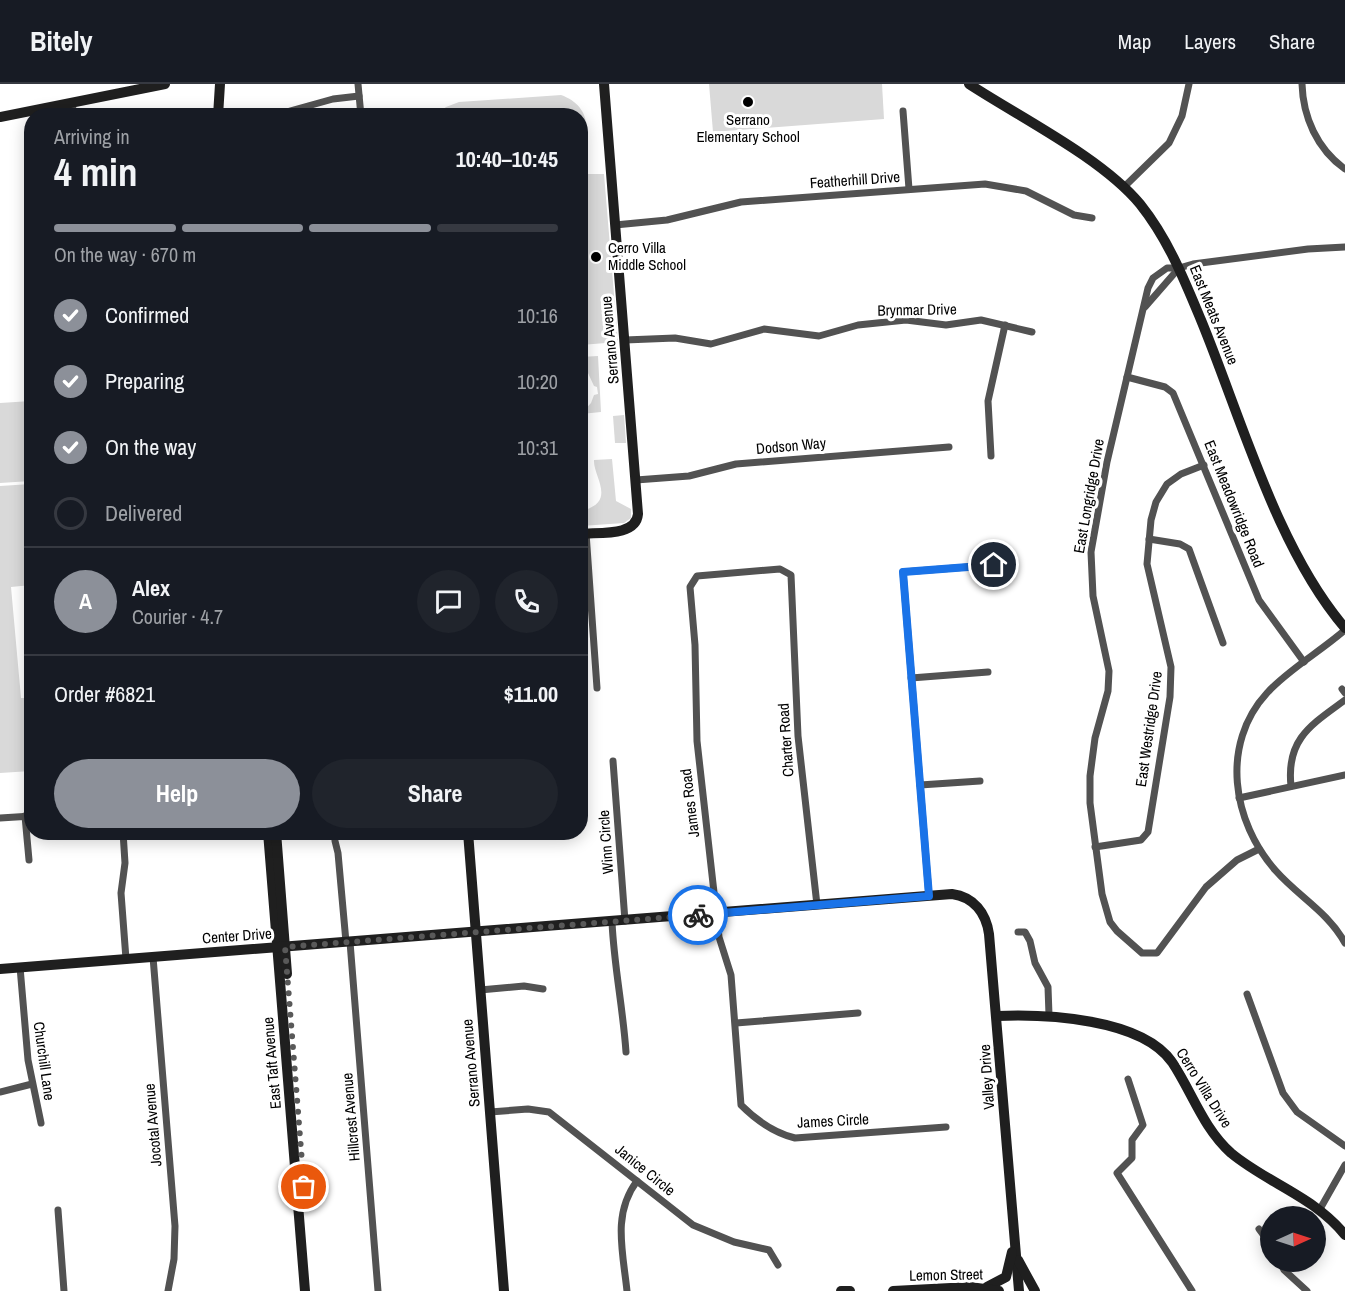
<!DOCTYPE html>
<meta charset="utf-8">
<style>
body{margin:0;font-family:"Archivo Narrow",sans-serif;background:#20242c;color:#f1f3f6;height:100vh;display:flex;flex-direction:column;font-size:22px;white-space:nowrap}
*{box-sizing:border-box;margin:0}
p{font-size:20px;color:#9ea1a6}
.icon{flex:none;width:33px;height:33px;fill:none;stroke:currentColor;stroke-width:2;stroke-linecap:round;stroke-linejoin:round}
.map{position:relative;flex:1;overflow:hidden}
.sheet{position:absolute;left:24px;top:24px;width:564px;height:732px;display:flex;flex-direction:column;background:#171b24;border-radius:24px;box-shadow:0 3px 15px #0003}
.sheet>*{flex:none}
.needle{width:39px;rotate:87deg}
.fabs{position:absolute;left:1260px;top:1122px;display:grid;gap:12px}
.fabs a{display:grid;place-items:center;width:66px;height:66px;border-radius:50%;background:#171b24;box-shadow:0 3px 15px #0003;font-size:30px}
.pin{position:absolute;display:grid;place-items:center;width:51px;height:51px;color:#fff;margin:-26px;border:3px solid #fff;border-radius:50%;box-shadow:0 2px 6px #0007}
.courier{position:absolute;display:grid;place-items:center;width:60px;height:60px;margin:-30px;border:4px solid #1a73e8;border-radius:50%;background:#fff;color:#222;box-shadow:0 2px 8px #0007}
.overview em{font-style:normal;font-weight:700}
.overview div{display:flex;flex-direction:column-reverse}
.overview{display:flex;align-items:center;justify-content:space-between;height:102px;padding:0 30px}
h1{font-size:39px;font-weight:700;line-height:45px}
.bar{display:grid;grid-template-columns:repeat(4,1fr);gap:9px 6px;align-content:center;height:72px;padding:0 30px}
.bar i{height:8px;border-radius:4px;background:#363941}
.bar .current{background:#8c9099}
.bar p{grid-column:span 4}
.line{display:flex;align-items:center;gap:15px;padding:0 30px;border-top:2px solid #363941}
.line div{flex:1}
.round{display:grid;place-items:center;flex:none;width:63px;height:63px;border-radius:32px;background:#20242c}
ol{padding:0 30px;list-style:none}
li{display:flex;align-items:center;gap:18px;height:66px}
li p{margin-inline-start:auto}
li .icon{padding:6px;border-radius:50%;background:#8c9099;color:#fff;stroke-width:4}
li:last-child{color:#9ea1a6}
li i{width:33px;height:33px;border:3px solid #363941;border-radius:50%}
.cta{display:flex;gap:12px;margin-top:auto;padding:12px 30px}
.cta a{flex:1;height:69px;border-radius:36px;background:#8c9099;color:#fff;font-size:24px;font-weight:700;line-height:69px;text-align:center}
.cta a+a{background:#20242c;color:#f1f3f6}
header{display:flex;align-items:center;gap:36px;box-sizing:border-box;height:84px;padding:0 30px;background:#171b24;border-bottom:2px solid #363941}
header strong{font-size:28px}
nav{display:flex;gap:33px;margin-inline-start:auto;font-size:21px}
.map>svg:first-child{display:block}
.green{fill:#d9d9d9}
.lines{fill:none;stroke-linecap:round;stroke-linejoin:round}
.street{stroke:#525252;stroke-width:7}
.secondary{stroke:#1f1f1f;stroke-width:10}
.done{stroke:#595959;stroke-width:6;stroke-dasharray:0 10.8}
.route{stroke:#1a73e8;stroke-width:8}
.poi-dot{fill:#000;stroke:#fff;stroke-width:2}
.labels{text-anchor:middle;stroke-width:6;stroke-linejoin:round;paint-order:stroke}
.poi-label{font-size:15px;fill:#000;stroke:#fff}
.street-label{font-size:15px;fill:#000;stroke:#fff}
</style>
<header>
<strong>Bitely</strong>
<nav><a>Map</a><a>Layers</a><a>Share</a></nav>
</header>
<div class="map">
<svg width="1345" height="1207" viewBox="0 0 1345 1207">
<rect width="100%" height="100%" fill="#fff"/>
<g class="green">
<polygon points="709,0 882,0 884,35 713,48"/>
<path d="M561,11C584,19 593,40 581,61L580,32L436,31L446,23L459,18Z"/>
<polygon points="580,90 604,90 618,258 581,261 583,256"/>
<polygon points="598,272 601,328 581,330 591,319 594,311 598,310 597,303 594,302 588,289 581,283 581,273"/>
<polygon points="31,317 31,397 0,399 0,319"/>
<polygon points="624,331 626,359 615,359 613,332"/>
<path d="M612,375L616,417L631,425V434L624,439L581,442V427C618,418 593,393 594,376Z"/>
<polygon points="31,400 31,501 11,503 21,614 31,614 31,687 0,689 0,402"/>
</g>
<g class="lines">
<g class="street">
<polyline points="358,0 361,32"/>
<path d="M1302,0C1303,33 1317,65 1345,85"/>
<polyline points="72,19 74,32"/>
<polyline points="903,27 909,105"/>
<polyline points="272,32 333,15 359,12"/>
<polyline points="1124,103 1169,59 1182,32 1189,0"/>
<polyline points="615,141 667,136 741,118 985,100 1026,107 1074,131 1092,134"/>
<polyline points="1145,223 1179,184"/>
<polyline points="625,256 675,254 711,260 764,245 819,252 858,241 906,236 946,241 981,236 1032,248"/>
<polyline points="1127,293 1165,303 1173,309 1259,516 1304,578"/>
<polyline points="991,372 988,317 1005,241"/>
<polyline points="636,396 689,392 736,380 949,363"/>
<polyline points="586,449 597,604"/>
<polyline points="1149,455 1180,460 1189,465 1223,559"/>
<path d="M1345,546C1320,568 1289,585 1267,609C1220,660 1232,738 1276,787C1299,813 1328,828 1345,859"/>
<polyline points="911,594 988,588"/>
<polyline points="1342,605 1345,609"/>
<polyline points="613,677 625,837"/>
<polyline points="920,701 980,697"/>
<path d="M1291,702C1286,655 1311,641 1345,616"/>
<polyline points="1239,714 1345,691"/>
<polyline points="25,732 29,776"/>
<polyline points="0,734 32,732"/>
<polyline points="123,748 125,779 121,809 126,875"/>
<polyline points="335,757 338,769 346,858"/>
<polyline points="1095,763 1141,756 1148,748 1170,613 1171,583 1147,480 1151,436 1156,418 1167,400 1181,390 1204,381"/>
<polyline points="1259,765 1237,776 1206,803 1157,869 1142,869 1117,847 1110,838 1102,810 1090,719 1090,692 1095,654 1108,607 1109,587 1093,512 1091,468 1107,378 1148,204 1153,194 1167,184 1179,184 1193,180 1308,165 1345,163"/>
<polyline points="929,812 903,488 994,481"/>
<path d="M817,821L798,652L791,491L780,485L697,492L690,503L695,561L697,657L719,853L731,891L741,1021C756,1036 775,1049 795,1054L946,1043"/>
<path d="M612,838C614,882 623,924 626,968"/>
<polyline points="1018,848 1025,848 1030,857 1035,879 1048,903 1049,931"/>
<polyline points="350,858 378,1207"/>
<polyline points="153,873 175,1142 174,1175 168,1207"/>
<polyline points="20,883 28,976 41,1039"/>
<polyline points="480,906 524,902 543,905"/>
<polyline points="1247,910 1283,1009 1297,1028 1345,1062"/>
<polyline points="736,939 858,929"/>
<polyline points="1128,995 1143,1041 1132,1056 1132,1074 1117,1089 1192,1207"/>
<polyline points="0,1008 32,1000"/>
<polyline points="490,1028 528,1025 549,1028 693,1141 734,1158 769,1166 778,1181"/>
<polyline points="1320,1125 1345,1081"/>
<polyline points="58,1126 64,1207"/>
<polyline points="1259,1145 1270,1160"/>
<polyline points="1280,1178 1284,1186 1307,1207"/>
<path d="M627,1207C623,1168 612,1130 637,1097"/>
</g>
<g class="secondary">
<path d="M969,0C1021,34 1102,74 1140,120C1168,155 1184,195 1201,236C1241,333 1277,465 1345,544"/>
<polyline points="218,32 220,0"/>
<polyline points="0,33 165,0"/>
<path d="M580,450C598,448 636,453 638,430L604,0"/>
<polyline points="268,748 305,1207"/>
<polyline points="276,748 287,890"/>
<polyline points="468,748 504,1207"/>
<path d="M0,885L952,810C974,813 986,829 989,850L1019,1207"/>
<path d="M997,932C1045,930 1141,934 1172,978C1192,1008 1203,1044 1231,1069C1267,1099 1315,1113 1345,1151"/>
<polyline points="1018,1176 1035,1207"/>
<polyline points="987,1203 1006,1193 1012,1168"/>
<polyline points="841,1207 850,1207"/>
<polyline points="893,1207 970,1203 999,1207"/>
</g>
</g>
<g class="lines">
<polyline class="done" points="304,1103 285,863 698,831"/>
<polyline class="route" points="698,831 929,812 903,488 994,481"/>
</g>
<g class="poi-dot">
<circle cx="748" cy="18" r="6"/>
<circle cx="596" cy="173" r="6"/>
</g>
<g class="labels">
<g class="poi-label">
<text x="748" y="41">Serrano<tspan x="748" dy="17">Elementary School</tspan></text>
<text x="608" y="169" text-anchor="start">Cerro Villa<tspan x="608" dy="17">Middle School</tspan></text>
</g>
<g class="street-label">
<text transform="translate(855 96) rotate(-4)" y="5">Featherhill Drive</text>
<text transform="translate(917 226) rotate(-1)" y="5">Brynmar Drive</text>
<text transform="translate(1214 231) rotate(68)" y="5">East Meats Avenue</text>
<text transform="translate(610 256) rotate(-95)" y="5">Serrano Avenue</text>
<text transform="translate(791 362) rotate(-5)" y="5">Dodson Way</text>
<text transform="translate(1089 412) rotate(-80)" y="5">East Longridge Drive</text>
<text transform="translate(1234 420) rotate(68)" y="5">East Meadowridge Road</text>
<text transform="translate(1149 645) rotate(-82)" y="5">East Westridge Drive</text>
<text transform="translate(786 656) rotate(-94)" y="5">Charter Road</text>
<text transform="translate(690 719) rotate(-97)" y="5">James Road</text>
<text transform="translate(606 758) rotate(-94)" y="5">Winn Circle</text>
<text transform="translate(237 852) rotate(-4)" y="5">Center Drive</text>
<text transform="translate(44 977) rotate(82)" y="5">Churchill Lane</text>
<text transform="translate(272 979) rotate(-95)" y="5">East Taft Avenue</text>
<text transform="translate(471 979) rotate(-95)" y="5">Serrano Avenue</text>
<text transform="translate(987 993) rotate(-94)" y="5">Valley Drive</text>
<text transform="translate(1204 1004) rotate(58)" y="5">Cerro Villa Drive</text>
<text transform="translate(351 1033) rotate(-95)" y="5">Hillcrest Avenue</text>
<text transform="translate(833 1037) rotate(-3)" y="5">James Circle</text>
<text transform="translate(153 1041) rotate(-95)" y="5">Jocotal Avenue</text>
<text transform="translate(645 1086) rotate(39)" y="5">Janice Circle</text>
<text transform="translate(946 1191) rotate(-1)" y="5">Lemon Street</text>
</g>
</g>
</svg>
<div class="fabs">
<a><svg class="needle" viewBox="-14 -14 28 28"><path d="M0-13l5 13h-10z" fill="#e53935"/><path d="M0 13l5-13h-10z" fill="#9ea1a6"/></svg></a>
</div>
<div class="pin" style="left:304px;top:1103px;background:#ea580c"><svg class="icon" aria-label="bag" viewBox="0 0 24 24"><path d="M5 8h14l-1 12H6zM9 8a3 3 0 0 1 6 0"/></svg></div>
<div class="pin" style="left:994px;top:481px;background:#1f2937"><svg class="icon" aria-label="home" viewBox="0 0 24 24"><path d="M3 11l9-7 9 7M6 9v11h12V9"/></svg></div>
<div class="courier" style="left:698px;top:831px"><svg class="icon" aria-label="bike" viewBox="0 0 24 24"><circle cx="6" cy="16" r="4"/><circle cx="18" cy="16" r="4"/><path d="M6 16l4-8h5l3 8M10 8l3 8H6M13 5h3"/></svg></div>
<section class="sheet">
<div class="overview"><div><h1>4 min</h1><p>Arriving in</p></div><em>10:40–10:45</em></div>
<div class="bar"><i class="current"></i><i class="current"></i><i class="current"></i><i></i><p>On the way · 670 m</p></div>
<ol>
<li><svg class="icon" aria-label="check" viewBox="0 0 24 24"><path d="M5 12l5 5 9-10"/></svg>Confirmed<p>10:16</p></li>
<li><svg class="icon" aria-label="check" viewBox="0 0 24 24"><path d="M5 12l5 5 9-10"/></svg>Preparing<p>10:20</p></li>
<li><svg class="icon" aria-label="check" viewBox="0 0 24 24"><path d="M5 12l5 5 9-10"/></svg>On the way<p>10:31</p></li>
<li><i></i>Delivered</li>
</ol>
<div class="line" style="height:108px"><b class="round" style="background:#8c9099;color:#fff">A</b><div><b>Alex</b><p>Courier · 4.7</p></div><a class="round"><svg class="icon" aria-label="chat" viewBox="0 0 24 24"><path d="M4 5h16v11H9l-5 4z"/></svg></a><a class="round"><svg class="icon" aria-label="phone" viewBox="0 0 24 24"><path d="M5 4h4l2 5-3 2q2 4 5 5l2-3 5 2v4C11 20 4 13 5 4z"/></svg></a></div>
<div class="line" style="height:78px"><div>Order #6821</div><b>$11.00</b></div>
<div class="cta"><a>Help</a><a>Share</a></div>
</section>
</div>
